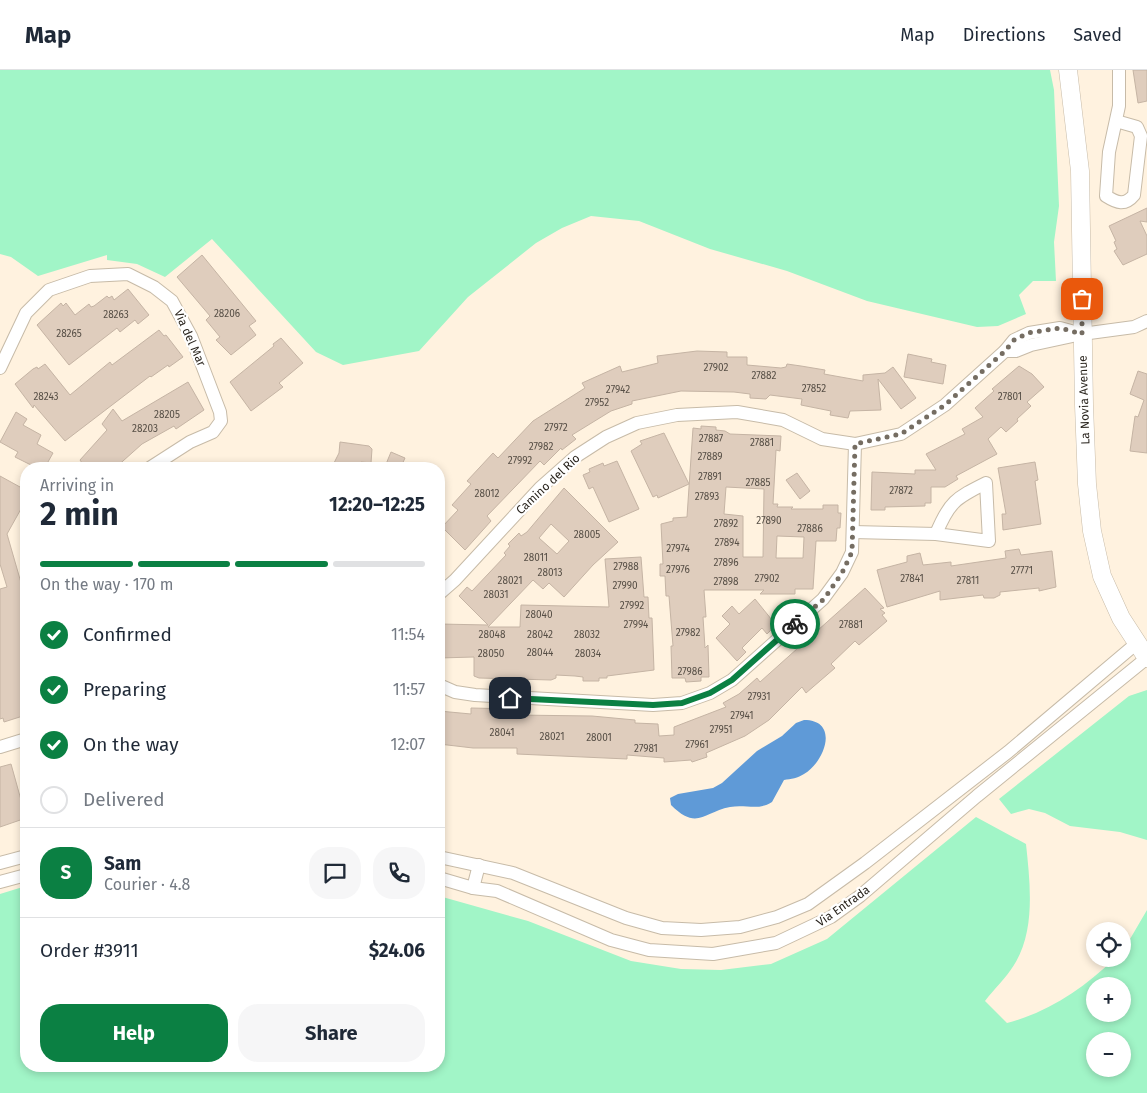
<!DOCTYPE html>
<meta charset="utf-8">
<style>
body{margin:0;font-family:"Fira Sans",sans-serif;background:#f6f6f7;color:#1f2937;height:100vh;display:flex;flex-direction:column;font-size:19px;white-space:nowrap}
*{box-sizing:border-box;margin:0}
p{font-size:16px;color:#747a83}
.icon{flex:none;width:28px;height:28px;fill:none;stroke:currentColor;stroke-width:2;stroke-linecap:round;stroke-linejoin:round}
.map{position:relative;flex:1;overflow:hidden}
.details{position:absolute;left:20px;top:392px;width:425px;height:610px;display:flex;flex-direction:column;background:#fff;border-radius:20px;box-shadow:0 2px 8px #0003}
.details>*{flex:none}
.buttons{position:absolute;left:1086px;top:852px;display:grid;gap:10px}
.buttons a{display:grid;place-items:center;width:45px;height:45px;border-radius:50%;background:#fff;box-shadow:0 2px 8px #0003;font-size:25px}
.pin{position:absolute;display:grid;place-items:center;width:42px;height:42px;color:#fff;margin:-21px;border-radius:10px;box-shadow:0 2px 8px #0006}
.courier{position:absolute;display:grid;place-items:center;width:50px;height:50px;margin:-25px;border:4px solid #0b8043;border-radius:50%;background:#fff;color:#222;box-shadow:0 1px 6px #0007}
.summary em{font-style:normal;font-weight:700}
.summary div{display:flex;flex-direction:column-reverse}
.summary{display:flex;align-items:center;justify-content:space-between;height:85px;padding:0 20px}
h1{font-size:32px;font-weight:700;line-height:38px}
.bar{display:grid;grid-template-columns:repeat(4,1fr);gap:8px 5px;align-content:center;height:60px;padding:0 20px}
.bar i{height:6px;border-radius:4px;background:#e0e1e3}
.bar .selected{background:#0b8043}
.bar p{grid-column:span 4}
.line{display:flex;align-items:center;gap:12px;padding:0 20px;border-top:1px solid #e0e1e3}
.line div{flex:1}
.round{display:grid;place-items:center;flex:none;width:52px;height:52px;border-radius:20px;background:#f6f6f7}
ol{padding:0 20px;list-style:none}
li{display:flex;align-items:center;gap:15px;height:55px}
li p{margin-inline-start:auto}
li .icon{padding:5px;border-radius:50%;background:#0b8043;color:#fff;stroke-width:4}
li:last-child{color:#747a83}
li i{width:28px;height:28px;border:2px solid #e0e1e3;border-radius:50%}
.button{display:flex;gap:10px;margin-top:auto;padding:10px 20px}
.button a{flex:1;height:58px;border-radius:20px;background:#0b8043;color:#fff;font-size:20px;font-weight:700;line-height:58px;text-align:center}
.button a+a{background:#f6f6f7;color:#1f2937}
header{display:flex;align-items:center;gap:30px;box-sizing:border-box;height:70px;padding:0 25px;background:#fff;border-bottom:1px solid #e0e1e3}
header strong{font-size:24px}
nav{display:flex;gap:28px;margin-inline-start:auto;font-size:18px}
.map>svg:first-child{display:block}
.green{fill:#a1f5c7;fill-rule:evenodd}
.water{fill:#5f9ad7}
.building{fill:#dfcdbd;stroke:#c5b4a4;fill-rule:evenodd}
.lines{fill:none;stroke-linecap:round;stroke-linejoin:round}
.minor-casing{stroke:#c7bba8;stroke-width:14}
.secondary-casing{stroke:#c7bba8;stroke-width:19}
.minor{stroke:#fff;stroke-width:12}
.secondary{stroke:#fff;stroke-width:18}
.done{stroke:#756d62;stroke-width:5;stroke-dasharray:0 9}
.route{stroke:#0b8043;stroke-width:6}
.labels{text-anchor:middle;stroke-width:4.5;stroke-linejoin:round;paint-order:stroke}
.number-label{font-size:10px;fill:#574f46}
.street-label{font-size:12px;fill:#2a251e;stroke:#fff}
</style>
<header>
<strong>Map</strong>
<nav><a>Map</a><a>Directions</a><a>Saved</a></nav>
</header>
<div class="map">
<svg width="1147" height="1023" viewBox="0 0 1147 1023">
<rect width="100%" height="100%" fill="#fff2df"/>
<g class="green">
<polygon points="0,0 1050,0 1054,20 1059,136 1054,172 1056,211 1033,211 1019,225 1026,244 998,256 977,257 867,231 787,201 710,179 639,151 591,146 562,158 536,173 468,227 419,281 343,295 316,282 212,169 165,207 137,194 107,190 107,185 38,206 11,187 0,184"/>
<polygon points="1147,620 1147,770 1120,762 1070,756 1045,743 1029,739 1011,744 999,729 1129,626"/>
<path d="M976,747L1026,774C1030,813 1036,860 1014,895C1006,908 994,919 985,931L1007,953C1049,942 1084,918 1114,889H1122L1123,881L1147,840V1023H0V824L26,816V996H439V826L528,851L631,891L681,899L721,900L771,894L827,869ZM1122,916V944H1095V916ZM1122,971V999H1095V971Z"/>
</g>
<path class="water" d="M804,650C840,650 825,692 804,704C798,708 791,709 784,710L772,732C758,741 746,734 730,737C704,742 697,761 671,735L670,728L678,724L713,718L722,713L757,681L782,666L796,653Z"/>
<g class="building">
<polygon points="1133,0 1147,0 1147,31 1138,33"/>
<polygon points="1147,138 1147,152 1140,151 1147,166 1147,184 1123,195 1114,181 1117,179 1114,172 1116,171 1109,156"/>
<polygon points="202,185 256,251 249,256 256,265 231,285 216,270 220,267 206,250 210,246 177,207"/>
<polygon points="128,219 149,245 138,254 135,250 120,262 117,258 69,295 37,255 61,233 63,236 66,233 75,245 89,234 91,237 94,236 107,226 109,228 112,226 114,230"/>
<polygon points="159,260 164,266 166,265 183,287 169,297 168,295 151,307 150,306 65,371 34,335 33,338 15,314 33,299 37,297 38,299 45,294 70,325 110,292 112,295"/>
<polygon points="281,268 303,293 279,313 283,317 251,341 230,312 274,276 273,274"/>
<polygon points="697,281 727,282 727,287 747,287 747,295 781,298 786,297 787,294 801,296 825,300 824,304 863,311 863,305 885,303 893,297 916,328 901,339 878,309 881,340 850,341 848,348 830,345 831,341 801,335 802,329 770,325 766,329 750,328 750,324 734,322 681,321 632,331 632,334 611,341 572,365 576,369 562,380 561,378 544,395 540,391 487,446 491,451 465,480 442,457 458,440 452,435 471,414 467,411 493,383 498,388 533,351 585,318 582,313 620,296 622,302 658,293 657,286"/>
<polygon points="908,284 932,289 931,292 946,295 943,314 904,307"/>
<polygon points="1019,296 1032,304 1044,317 1027,332 1031,336 1017,349 1018,351 1006,362 1001,357 988,369 997,384 956,406 958,409 945,417 931,417 931,433 925,433 925,436 885,437 885,440 871,440 872,402 915,404 915,400 936,400 926,384 965,364 962,359 983,347 975,338 994,321 992,319"/>
<polygon points="1138,301 1147,304 1147,383 1130,381 1135,346 1138,347 1144,330 1130,324"/>
<polygon points="188,312 204,340 176,359 174,356 142,374 114,399 86,399 80,390 107,360 102,354 113,339 122,351"/>
<polygon points="16,342 27,349 23,355 41,365 37,374 53,383 44,399 29,399 31,395 15,387 18,382 0,372"/>
<path d="M701,356L716,357V360L725,361L730,364L781,366L780,381L776,380L773,434H778L777,437H793L791,439H823V435H838V443H841L840,458H837L836,471H816L813,519H795V524H760L764,520H704L706,547H703L705,578L708,575L709,607H701V611L686,612L685,608H672L671,576H673L669,526H666L665,506H660V494H663L661,454L673,451V448L687,447L693,358L701,359ZM726,417L764,419L763,487H743V446L724,444ZM777,466L804,467L803,488H776Z"/>
<polygon points="664,363 689,414 658,428 657,425 653,427 631,381 642,374 640,371"/>
<polygon points="340,372 369,376 372,379 371,393 361,392 358,399 331,399 339,383"/>
<polygon points="391,382 405,388 400,399 384,399"/>
<polygon points="617,391 639,439 609,452 593,417 589,419 583,405 590,402 589,399 603,393 604,396"/>
<polygon points="1035,392 1038,410 1035,411 1041,454 1003,460 1002,444 1006,444 998,398"/>
<polygon points="797,403 810,421 800,429 786,410"/>
<polygon points="26,405 26,430 7,464 26,530 26,645 4,652 3,648 0,649 0,519 7,517 0,494 0,406 20,417"/>
<path d="M564,418L618,472L593,495L564,527L549,513L543,519L533,510L488,557H520L521,535L609,537L605,489L641,487L644,527H648L649,548H652L654,600L607,606V608H599V611H583V607L575,606L556,605V608L551,610L479,608L474,606V587L439,588V554L488,555L459,526L467,517L472,521L506,485L504,483L510,476L508,474L519,463L521,466L527,462ZM551,454L569,471L557,484L539,468Z"/>
<polygon points="1019,479 1021,485 1052,481 1056,517 1039,521 1039,518 1000,522 1000,525 994,528 984,528 983,525 940,530 940,521 887,537 877,500 907,492 907,486 920,483 923,495 951,492 951,496 1006,488 1005,481"/>
<polygon points="865,518 884,538 880,539 885,543 882,545 887,551 859,575 855,571 831,594 835,598 806,623 802,617 769,650 745,666 706,683 707,687 692,692 691,690 664,692 664,688 627,685 627,689 517,684 517,678 473,678 439,674 439,641 471,644 471,638 515,639 515,645 592,646 635,650 635,653 658,654 659,666 674,665 674,657 726,637 723,633 739,624 757,608 760,612"/>
<polygon points="755,529 776,555 767,564 762,558 742,578 746,582 737,591 716,568 730,554 722,546 732,536 739,544"/>
<polygon points="11,694 26,748 0,757 0,697"/>
</g>
<g class="lines">
<g class="minor-casing">
<g id="minor">
<path d="M1116,51L1137,57L1141,66L1134,125C1125,136 1117,133 1106,126L1109,82L1119,36V0"/>
<polyline points="1005,281 1016,281 1031,275 1082,264 1134,257 1147,251"/>
<polyline points="0,298 26,243 49,220 90,206 128,204 154,217 172,231 191,266 220,342 221,351 213,362 190,372 148,399"/>
<path d="M853,462L936,464L989,471L986,413C956,428 949,432 936,464"/>
<polyline points="439,524 455,510 540,418 575,387 606,367 637,353 677,345 737,342 783,350 822,369 855,374 901,364 945,335 1005,281 1014,270 1029,263 1060,258 1082,264"/>
<polyline points="439,615 455,622 475,625 653,635 682,633 710,623 732,610 823,529 842,503 852,482 855,374"/>
<polyline points="0,677 26,669"/>
<polyline points="439,787 513,803 626,848 662,858 701,860 740,857 777,847 808,834 865,793 1008,682 1137,573"/>
<polyline points="0,793 26,786"/>
<polyline points="439,808 473,818 497,821 611,870 649,880 713,884 776,873 831,847 860,826 977,726 1147,588"/>
<polyline points="0,812 26,805"/>
<polyline points="473,818 479,795"/>
</g>
</g>
<g class="secondary-casing">
<polyline id="secondary" points="1068,0 1080,101 1084,335 1087,414 1092,461 1102,506 1121,548 1147,588"/>
</g>
<use href="#minor" class="minor"/>
<use href="#secondary" class="secondary"/>
</g>
<g class="lines">
<polyline class="done" points="795,554 824,529 842,503 852,482 855,374 901,364 945,335 1005,281 1014,270 1028,263 1060,258 1082,264 1082,229"/>
<polyline class="route" points="510,628 653,635 682,633 710,623 732,610 795,554"/>
</g>
<g class="labels">
<g class="number-label">
<text x="227" y="247">28206</text>
<text x="116" y="248">28263</text>
<text x="69" y="267">28265</text>
<text x="716" y="301">27902</text>
<text x="764" y="309">27882</text>
<text x="814" y="322">27852</text>
<text x="618" y="323">27942</text>
<text x="46" y="330">28243</text>
<text x="1010" y="330">27801</text>
<text x="597" y="336">27952</text>
<text x="167" y="348">28205</text>
<text x="556" y="361">27972</text>
<text x="145" y="362">28203</text>
<text x="711" y="372">27887</text>
<text x="762" y="376">27881</text>
<text x="541" y="380">27982</text>
<text x="710" y="390">27889</text>
<text x="520" y="394">27992</text>
<text x="710" y="410">27891</text>
<text x="758" y="416">27885</text>
<text x="901" y="424">27872</text>
<text x="487" y="427">28012</text>
<text x="707" y="430">27893</text>
<text x="769" y="454">27890</text>
<text x="726" y="457">27892</text>
<text x="810" y="462">27886</text>
<text x="587" y="468">28005</text>
<text x="727" y="476">27894</text>
<text x="678" y="482">27974</text>
<text x="536" y="491">28011</text>
<text x="726" y="496">27896</text>
<text x="626" y="500">27988</text>
<text x="678" y="503">27976</text>
<text x="1022" y="504">27771</text>
<text x="550" y="506">28013</text>
<text x="767" y="512">27902</text>
<text x="912" y="512">27841</text>
<text x="510" y="514">28021</text>
<text x="968" y="514">27811</text>
<text x="726" y="515">27898</text>
<text x="625" y="519">27990</text>
<text x="496" y="528">28031</text>
<text x="632" y="539">27992</text>
<text x="539" y="548">28040</text>
<text x="636" y="558">27994</text>
<text x="851" y="558">27881</text>
<text x="688" y="566">27982</text>
<text x="492" y="568">28048</text>
<text x="540" y="568">28042</text>
<text x="587" y="568">28032</text>
<text x="540" y="586">28044</text>
<text x="491" y="587">28050</text>
<text x="588" y="587">28034</text>
<text x="690" y="605">27986</text>
<text x="759" y="630">27931</text>
<text x="742" y="649">27941</text>
<text x="721" y="663">27951</text>
<text x="502" y="666">28041</text>
<text x="552" y="670">28021</text>
<text x="599" y="671">28001</text>
<text x="697" y="678">27961</text>
<text x="646" y="682">27981</text>
</g>
<g class="street-label">
<text transform="translate(190 268) rotate(66)" y="4">Via del Mar</text>
<text transform="translate(1084 330) rotate(-92)" y="4">La Novia Avenue</text>
<text transform="translate(548 414) rotate(-43)" y="4">Camino del Rio</text>
<text transform="translate(843 836) rotate(-35)" y="4">Via Entrada</text>
</g>
</g>
</svg>
<div class="buttons">
<a><svg class="icon" aria-label="locate" viewBox="0 0 24 24"><circle cx="12" cy="12" r="6"/><path d="M12 2v4M12 18v4M2 12h4M18 12h4"/></svg></a>
<a>+</a>
<a>−</a>
</div>
<div class="pin" style="left:1082px;top:229px;background:#ea580c"><svg class="icon" aria-label="bag" viewBox="0 0 24 24"><path d="M5 8h14l-1 12H6zM9 8a3 3 0 0 1 6 0"/></svg></div>
<div class="pin" style="left:510px;top:628px;background:#1f2937"><svg class="icon" aria-label="home" viewBox="0 0 24 24"><path d="M3 11l9-7 9 7M6 9v11h12V9"/></svg></div>
<div class="courier" style="left:795px;top:554px"><svg class="icon" aria-label="bike" viewBox="0 0 24 24"><circle cx="6" cy="16" r="4"/><circle cx="18" cy="16" r="4"/><path d="M6 16l4-8h5l3 8M10 8l3 8H6M13 5h3"/></svg></div>
<section class="details">
<div class="summary"><div><h1>2 min</h1><p>Arriving in</p></div><em>12:20–12:25</em></div>
<div class="bar"><i class="selected"></i><i class="selected"></i><i class="selected"></i><i></i><p>On the way · 170 m</p></div>
<ol>
<li><svg class="icon" aria-label="check" viewBox="0 0 24 24"><path d="M5 12l5 5 9-10"/></svg>Confirmed<p>11:54</p></li>
<li><svg class="icon" aria-label="check" viewBox="0 0 24 24"><path d="M5 12l5 5 9-10"/></svg>Preparing<p>11:57</p></li>
<li><svg class="icon" aria-label="check" viewBox="0 0 24 24"><path d="M5 12l5 5 9-10"/></svg>On the way<p>12:07</p></li>
<li><i></i>Delivered</li>
</ol>
<div class="line" style="height:90px"><b class="round" style="background:#0b8043;color:#fff">S</b><div><b>Sam</b><p>Courier · 4.8</p></div><a class="round"><svg class="icon" aria-label="chat" viewBox="0 0 24 24"><path d="M4 5h16v11H9l-5 4z"/></svg></a><a class="round"><svg class="icon" aria-label="phone" viewBox="0 0 24 24"><path d="M5 4h4l2 5-3 2q2 4 5 5l2-3 5 2v4C11 20 4 13 5 4z"/></svg></a></div>
<div class="line" style="height:65px"><div>Order #3911</div><b>$24.06</b></div>
<div class="button"><a>Help</a><a>Share</a></div>
</section>
</div>
